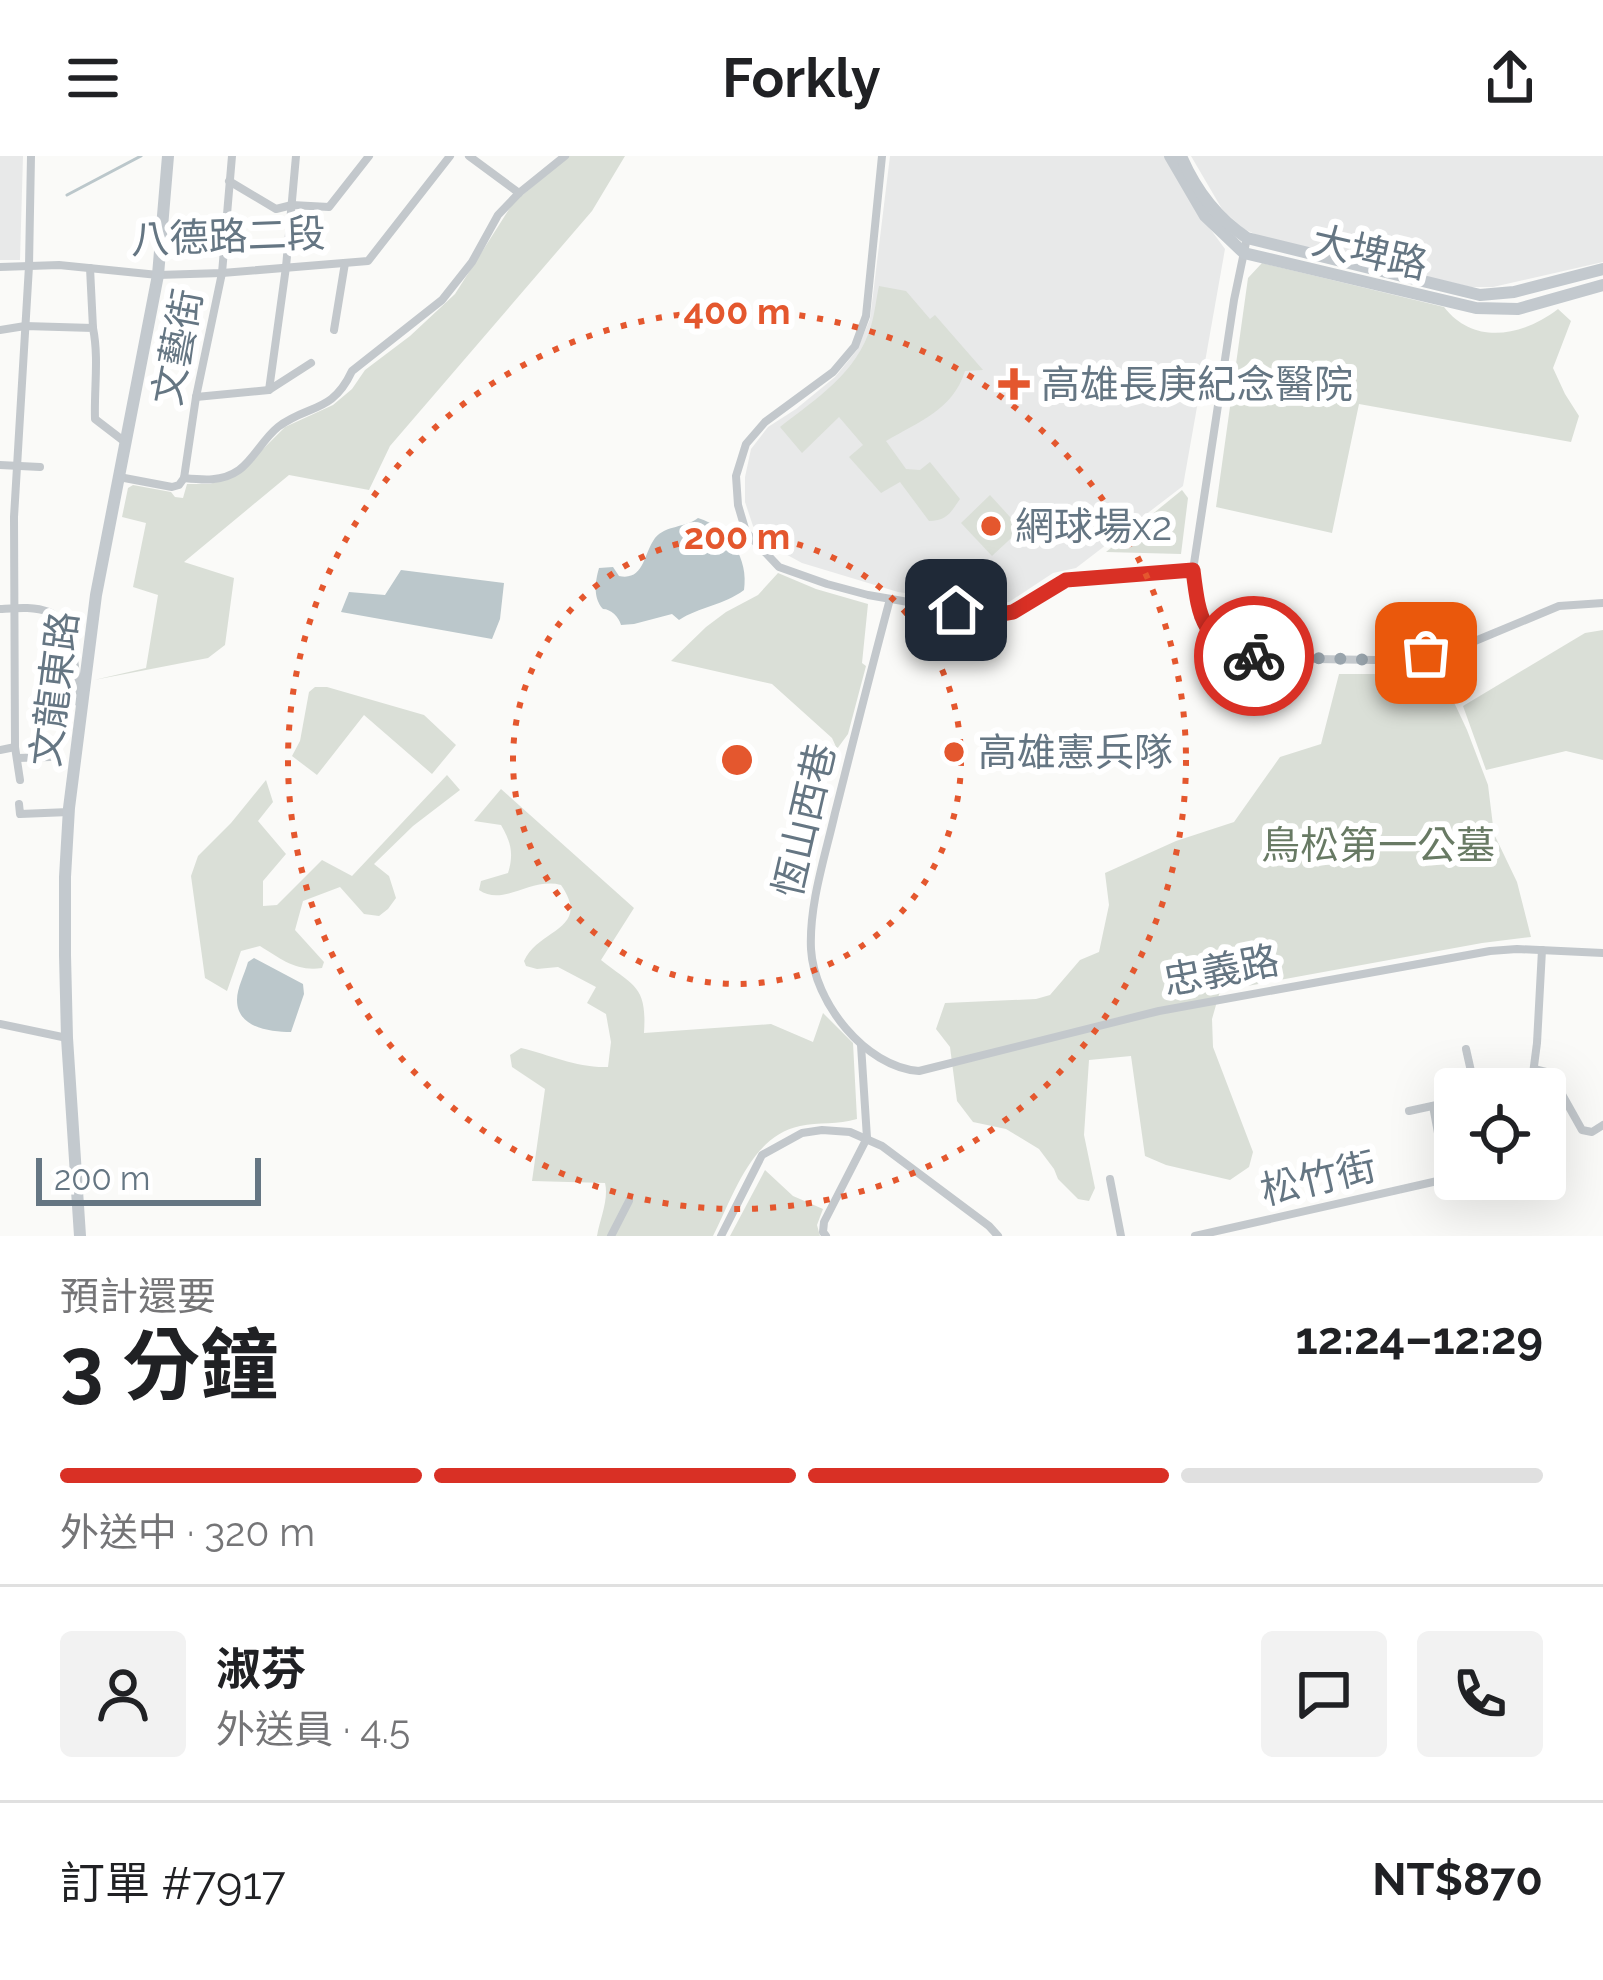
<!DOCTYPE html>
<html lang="zh-TW">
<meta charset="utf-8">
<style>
body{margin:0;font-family:Raleway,"Noto Sans TC",sans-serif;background:#f2f2f2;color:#202124;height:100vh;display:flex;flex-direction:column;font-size:45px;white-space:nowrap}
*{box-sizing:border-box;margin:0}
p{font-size:39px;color:#757577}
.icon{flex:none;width:66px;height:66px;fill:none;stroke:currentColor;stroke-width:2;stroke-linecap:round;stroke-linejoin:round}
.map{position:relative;height:1080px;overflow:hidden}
.drawer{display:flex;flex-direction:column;background:#fff;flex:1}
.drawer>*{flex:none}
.buttons{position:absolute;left:1434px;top:912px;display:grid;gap:24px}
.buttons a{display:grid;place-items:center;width:132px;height:132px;border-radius:12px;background:#fff;box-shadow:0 12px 48px #0002;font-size:60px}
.scale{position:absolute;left:36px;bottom:30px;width:225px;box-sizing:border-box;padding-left:12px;border:6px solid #657683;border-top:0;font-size:33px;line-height:42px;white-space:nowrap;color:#657683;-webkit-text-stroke:9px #fff;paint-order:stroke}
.pin{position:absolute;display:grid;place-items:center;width:102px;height:102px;color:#fff;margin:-51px;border-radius:24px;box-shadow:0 6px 18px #0006}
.courier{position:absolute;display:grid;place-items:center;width:120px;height:120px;margin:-60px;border:9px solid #d93025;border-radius:50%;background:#fff;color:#222;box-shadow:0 3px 15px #0007}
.summary em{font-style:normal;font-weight:700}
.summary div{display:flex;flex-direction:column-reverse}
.summary{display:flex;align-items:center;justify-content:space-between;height:204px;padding:0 60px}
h1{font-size:78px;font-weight:700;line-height:90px}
.bar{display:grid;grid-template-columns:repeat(4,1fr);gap:18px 12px;align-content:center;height:144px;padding:0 60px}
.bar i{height:15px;border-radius:9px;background:#e0e0e0}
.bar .on{background:#d93025}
.bar p{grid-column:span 4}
.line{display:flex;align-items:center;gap:30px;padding:0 60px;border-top:3px solid #e0e0e0}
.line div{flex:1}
.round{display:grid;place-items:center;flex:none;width:126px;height:126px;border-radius:12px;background:#f2f2f2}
header{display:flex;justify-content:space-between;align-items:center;height:156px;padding:0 60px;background:#fff;font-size:54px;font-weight:700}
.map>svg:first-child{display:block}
.built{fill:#e8e9e9}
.green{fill:#dadfd7}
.water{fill:#bbc7cb}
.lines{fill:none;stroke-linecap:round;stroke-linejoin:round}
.stream{stroke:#bbc7cb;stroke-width:3}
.street{stroke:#c3c8cc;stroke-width:8}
.secondary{stroke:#c3c9ce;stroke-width:12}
.done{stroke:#99a4ac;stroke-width:12;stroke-dasharray:0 21.6}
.route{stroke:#d93025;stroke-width:15}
.ring{fill:none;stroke:#e4572e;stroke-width:6;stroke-dasharray:6 12}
.poi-dot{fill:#e4572e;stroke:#fff;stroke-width:4.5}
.labels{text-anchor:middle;stroke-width:12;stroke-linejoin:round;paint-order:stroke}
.street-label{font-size:39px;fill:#657683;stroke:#fff}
.poi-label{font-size:39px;fill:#657683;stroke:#fff;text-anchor:start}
.park-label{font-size:39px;fill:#687a64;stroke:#fff}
.centre{fill:#e4572e;stroke:#fff;stroke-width:6}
.ring-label{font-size:36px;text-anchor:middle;font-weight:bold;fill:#e4572e;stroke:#fff;stroke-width:12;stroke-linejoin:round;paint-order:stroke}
</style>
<header><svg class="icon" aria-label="menu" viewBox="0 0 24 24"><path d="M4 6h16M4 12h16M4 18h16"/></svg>Forkly<svg class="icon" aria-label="share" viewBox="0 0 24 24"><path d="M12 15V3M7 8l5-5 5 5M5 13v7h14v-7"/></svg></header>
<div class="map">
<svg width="1603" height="1080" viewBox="0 0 1603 1080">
<rect width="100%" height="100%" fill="#fafaf8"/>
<g class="built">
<polygon points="0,0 23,0 20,104 0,104"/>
<polygon points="890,0 1165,0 1203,63 1225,93 1183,330 1076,412 1053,417 1009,446 987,448 898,436 802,407 769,389 753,370 745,346 745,321 751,293 768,271 796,253 835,221 857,194 870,163"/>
<polygon points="1191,0 1603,0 1603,106 1493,131 1471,131 1263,82 1242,72 1222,53"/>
</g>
<g class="green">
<polygon points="569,0 625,0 592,55 390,290 369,334 289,319 184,406 234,422 225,489 208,502 94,524 146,512 158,439 133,431 146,367 122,361 128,332 133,329 171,336 175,341 183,342 187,328 210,328 238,318 285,271 333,249 352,233 365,214 410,180 455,138 513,47"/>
<path d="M1262,107L1444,151C1474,190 1523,180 1558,153L1571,165L1553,212L1565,238L1579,260L1571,286L1359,248L1332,377L1216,351L1248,122Z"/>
<path d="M879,130L906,135L930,163L935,159L983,214L965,215C953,254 918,266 886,285L906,313L920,314L930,306L960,343C951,356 947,365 929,365L900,326L881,337L849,301L863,289L839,261L802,297L780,271C817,242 857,217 871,170C875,157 876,143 879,130Z"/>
<polygon points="1182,334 1188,342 1181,398 1106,396"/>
<polygon points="990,339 1021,373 992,400 961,367"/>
<polygon points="778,417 816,433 868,448 862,507 866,510 848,578 837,593 832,582 772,528 671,505 706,471 726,456 758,439"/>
<polygon points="1603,474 1603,604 1566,595 1486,614 1463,550 1585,477"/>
<polygon points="1437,510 1467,574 1488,629 1494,678 1517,726 1531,781 1482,787 1220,835 1212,863 1213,891 1253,996 1249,1011 1230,1024 1166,1009 1145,1000 1131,900 1089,904 1084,979 1095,1032 1089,1045 1078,1043 1058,1023 1054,1013 1039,993 1006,973 973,966 957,945 950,891 936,873 945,847 1036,843 1050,839 1080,804 1099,796 1109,749 1105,717 1176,685 1234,666 1280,601 1321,588 1339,518 1383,518"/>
<polygon points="315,531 327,531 424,559 456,589 432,618 364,559 317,619 292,600 300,585 309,536"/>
<path d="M447,619L460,634L413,670L374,708L389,720L396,742L388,753L379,760L364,758L340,731L303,745L295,774L324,806L322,812C297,816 281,803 260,790L241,795L227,835L205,822L191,720L198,700L231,667L266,624L273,646L258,665L286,698L263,725V750L277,749L322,704L352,720Z"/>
<path d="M501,633L634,752L601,804C635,831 647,830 644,877L771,868L813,886L823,857L853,887L857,963C838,969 819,966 800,970C751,980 733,1041 713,1080H597C600,1063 609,1043 605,1027L532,1025L545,933L512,911L510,899L521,892C551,899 576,912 608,911L611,886L606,858L587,847L596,831L558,811L537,813L526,810L524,805C539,772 592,774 561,729C531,721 503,751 479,734L481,725L508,717C514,698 511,686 501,669L474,665Z"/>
<polygon points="765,1014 793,1040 823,1053 817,1069 820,1080 730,1080"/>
</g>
<g class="water">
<path d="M698,362C729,371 749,403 744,434C724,449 699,451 679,464L672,458L634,468L621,469C619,461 611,453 603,453C593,442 595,426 599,412L613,411L619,420C644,425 643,399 655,382C666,369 685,372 698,362Z"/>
<polygon points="401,414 504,427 500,463 492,483 341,456 349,436 385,439"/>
<path d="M254,802L303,828L304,838L291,876C270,876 237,872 237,844C237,832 245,817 248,806Z"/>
</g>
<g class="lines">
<polyline class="stream" points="67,39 141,0"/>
<g class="street">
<polyline points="469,0 519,37"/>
<polyline points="882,0 866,160 855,190 833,216 765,266 746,288 736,320 738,349 746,376 779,411 827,428 868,439 989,460 1013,456 1066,425 1193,414"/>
<polyline points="229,25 276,53 292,49 329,51 369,0"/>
<polyline points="1247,82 1234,144 1193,414 1198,461 1219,484 1237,496 1257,502 1375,504 1402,502 1475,485 1559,450 1603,447"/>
<polyline points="0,111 59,109 158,119 222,117 368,105 450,0"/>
<polyline points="90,112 93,172"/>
<path d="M0,174L25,170L93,172C99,202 94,232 95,263L125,286"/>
<polyline points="334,174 345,107"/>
<polyline points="269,234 286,111 296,0"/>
<polyline points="196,241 269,234 311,207"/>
<polyline points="0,309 40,311"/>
<polyline points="119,321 172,331 179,329 184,322 196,241 222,117 232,0"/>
<path d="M184,322C203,324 222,326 239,314C254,303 263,283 278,271C308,248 332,258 352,215L442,144L472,106L498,59L519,37L565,0"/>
<path d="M890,443C871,514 853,586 835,657C825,701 809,748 811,793C814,846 865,911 919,915L1159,855L1490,795L1517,793L1603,797"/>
<path d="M0,453C16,452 34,450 49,456C76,467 76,523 78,546"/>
<polyline points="15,591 20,624"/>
<polyline points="0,594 15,591 14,361 29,110 31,0"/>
<polyline points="18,602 50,601"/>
<polyline points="19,648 20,658 69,656"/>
<polyline points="0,868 67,882"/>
<polyline points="861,889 867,982"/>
<polyline points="1466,893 1475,933"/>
<polyline points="1534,913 1550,917 1582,974 1592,976 1603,969"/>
<polyline points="1531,933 1537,887 1542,794"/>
<polyline points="1433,950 1443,1004"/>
<polyline points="1409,955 1455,945"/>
<polyline points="1110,1023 1121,1080"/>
<polyline points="611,1080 629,1045"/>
<polyline points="721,1080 762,999 802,977 822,974 850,976 882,990 989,1070 998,1080"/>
<polyline points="826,1080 823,1076 824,1066 867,982"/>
<polyline points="1195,1080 1455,1021"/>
</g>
<g class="secondary">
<polyline points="1170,0 1205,60 1244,97 1476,152 1518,153 1603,129"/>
<path d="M1181,0C1195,33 1217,62 1247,82L1480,139L1514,136L1603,113"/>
<polyline points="80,1080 67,882 65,799 65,721 69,652 96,439 158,119 168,0"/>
</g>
</g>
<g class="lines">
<polyline class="done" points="1254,500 1375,504 1426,497"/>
<path class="route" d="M956,454L989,460L1013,456L1066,424L1193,414C1199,462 1201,485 1254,500"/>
</g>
<g class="ring">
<circle cx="737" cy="604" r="224"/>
<circle cx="737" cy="604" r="449"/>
</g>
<g class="poi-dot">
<path d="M1008 210h12v12h12v12h-12v12h-12v-12h-12v-12h12z"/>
<circle cx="991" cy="370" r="12"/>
<circle cx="954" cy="596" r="12"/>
</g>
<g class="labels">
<g class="street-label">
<text transform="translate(228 80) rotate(-2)" y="14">八德路二段</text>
<text transform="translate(1370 96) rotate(13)" y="14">大埤路</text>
<text transform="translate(177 191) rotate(-79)" y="14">文藝街</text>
<text transform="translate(54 533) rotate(-83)" y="14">文龍東路</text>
<text transform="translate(804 664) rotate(-77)" y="14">恆山西巷</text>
<text transform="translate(1221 814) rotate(-11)" y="14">忠義路</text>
<text transform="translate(1318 1022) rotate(-13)" y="14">松竹街</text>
</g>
<g class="poi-label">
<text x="1041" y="242">高雄長庚紀念醫院</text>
<text x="1015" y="384">網球場x2</text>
<text x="978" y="610">高雄憲兵隊</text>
</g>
<g class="park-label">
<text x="1378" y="703">鳥松第一公墓</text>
</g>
</g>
<circle cx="737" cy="604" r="18" class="centre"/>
<g class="ring-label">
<text x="737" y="168">400 m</text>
<text x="737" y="393">200 m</text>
</g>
</svg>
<div class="buttons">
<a><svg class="icon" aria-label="locate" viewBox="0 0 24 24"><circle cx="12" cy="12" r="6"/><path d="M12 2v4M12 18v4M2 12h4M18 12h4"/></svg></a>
</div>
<div class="scale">200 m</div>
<div class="pin" style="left:1426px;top:497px;background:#ea580c"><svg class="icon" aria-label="bag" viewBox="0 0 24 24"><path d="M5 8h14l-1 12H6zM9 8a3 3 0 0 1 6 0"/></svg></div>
<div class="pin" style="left:956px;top:454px;background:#1f2937"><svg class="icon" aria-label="home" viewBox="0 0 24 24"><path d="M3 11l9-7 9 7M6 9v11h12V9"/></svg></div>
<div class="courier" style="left:1254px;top:500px"><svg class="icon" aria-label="bike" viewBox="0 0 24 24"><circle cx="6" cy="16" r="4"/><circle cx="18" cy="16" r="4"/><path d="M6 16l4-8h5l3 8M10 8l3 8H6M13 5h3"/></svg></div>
</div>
<section class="drawer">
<div class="summary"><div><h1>3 分鐘</h1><p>預計還要</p></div><em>12:24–12:29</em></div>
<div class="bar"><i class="on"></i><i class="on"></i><i class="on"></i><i></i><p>外送中 · 320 m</p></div>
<div class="line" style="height:216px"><a class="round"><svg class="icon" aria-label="person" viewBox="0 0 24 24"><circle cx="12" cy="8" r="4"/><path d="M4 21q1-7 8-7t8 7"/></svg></a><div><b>淑芬</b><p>外送員 · 4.5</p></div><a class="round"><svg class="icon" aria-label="chat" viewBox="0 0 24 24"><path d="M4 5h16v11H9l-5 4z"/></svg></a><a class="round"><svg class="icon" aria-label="phone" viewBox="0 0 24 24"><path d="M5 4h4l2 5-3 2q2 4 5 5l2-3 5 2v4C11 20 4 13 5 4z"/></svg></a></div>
<div class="line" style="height:156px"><div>訂單 #7917</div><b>NT$870</b></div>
</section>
